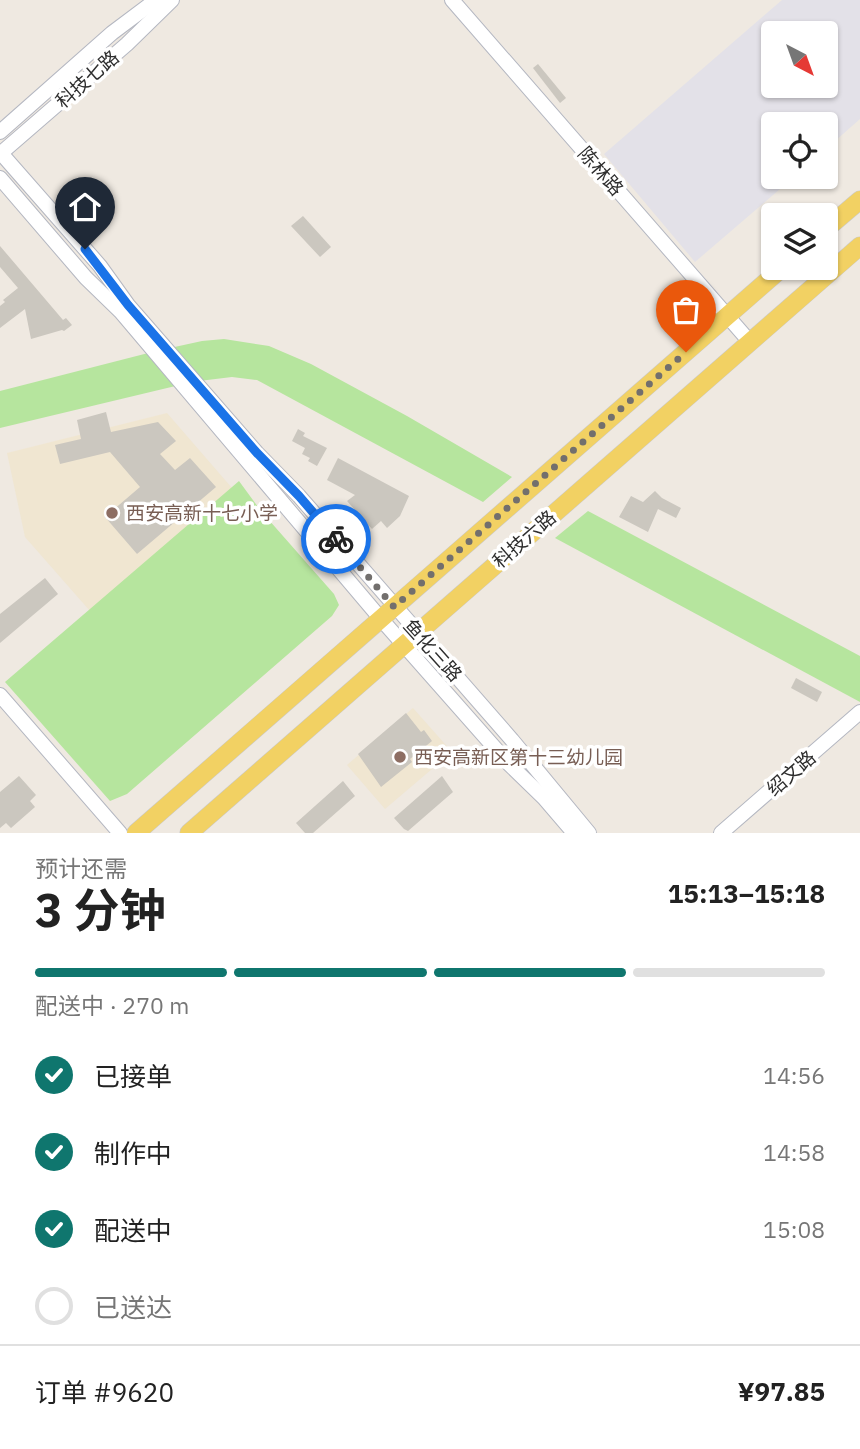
<!DOCTYPE html>
<html lang="zh">
<meta charset="utf-8">
<style>
body{margin:0;font-family:"IBM Plex Sans","Noto Sans SC",sans-serif;background:#f6f6f6;color:#222;height:100vh;display:flex;flex-direction:column;font-size:26px;white-space:nowrap}
*{box-sizing:border-box;margin:0}
p{font-size:23px;color:#767676}
.icon{flex:none;width:38px;height:38px;fill:none;stroke:currentColor;stroke-width:2;stroke-linecap:round;stroke-linejoin:round}
.map{position:relative;height:833px;overflow:hidden}
.details{display:flex;flex-direction:column;background:#fff;flex:1}
.details>*{flex:none}
.needle{width:46px;rotate:139deg}
.buttons{position:absolute;left:761px;top:21px;display:grid;gap:14px}
.buttons a{display:grid;place-items:center;width:77px;height:77px;border-radius:7px;background:#fff;box-shadow:0 2px 5px #0004;font-size:35px}
.pin{position:absolute;display:grid;place-items:center;width:60px;height:60px;color:#fff;margin:-72px -30px;border-radius:50% 50% 50% 0;rotate:-45deg;box-shadow:0 0 7px #0007}
.pin .icon{rotate:45deg}
.courier{position:absolute;display:grid;place-items:center;width:70px;height:70px;margin:-35px;border:5px solid #1a73e8;border-radius:50%;background:#fff;color:#222;box-shadow:0 2px 9px #0007}
.headline em{font-style:normal;font-weight:700}
.headline div{display:flex;flex-direction:column-reverse}
.headline{display:flex;align-items:center;justify-content:space-between;height:119px;padding:0 35px}
h1{font-size:46px;font-weight:700;line-height:52px}
.bar{display:grid;grid-template-columns:repeat(4,1fr);gap:10px 7px;align-content:center;height:84px;padding:0 35px}
.bar i{height:9px;border-radius:5px;background:#e0e0e0}
.bar .on{background:#0f766e}
.bar p{grid-column:span 4}
.line{display:flex;align-items:center;gap:18px;padding:0 35px;border-top:2px solid #e0e0e0}
.line div{flex:1}
ol{padding:0 35px;list-style:none}
li{display:flex;align-items:center;gap:21px;height:77px}
li p{margin-inline-start:auto}
li .icon{padding:7px;border-radius:50%;background:#0f766e;color:#fff;stroke-width:4}
li:last-child{color:#767676}
li i{width:38px;height:38px;border:4px solid #e0e0e0;border-radius:50%}
.map>svg:first-child{display:block}
.industrial{fill:#e3e1e8;fill-rule:evenodd}
.education{fill:#f0e6d1}
.green{fill:#b6e59e}
.building{fill:#cbc7bf}
.lines{fill:none;stroke-linecap:round;stroke-linejoin:round}
.minor-casing{stroke:#b4b7c1;stroke-width:16}
.major-casing{stroke:#c9c9c9;stroke-width:19}
.minor{stroke:#fff;stroke-width:14}
.major{stroke:#f2d163;stroke-width:18}
.done{stroke:#726f6d;stroke-width:7;stroke-dasharray:0 12.6}
.route{stroke:#1a73e8;stroke-width:9}
.education-dot{fill:#8d6e63;stroke:#fff;stroke-width:2.5}
.labels{text-anchor:middle;stroke-width:7;stroke-linejoin:round;paint-order:stroke}
.street-label{font-size:19px;fill:#2e2e2e;stroke:#fff}
.education-label{font-size:19px;fill:#785e54;stroke:#fff;text-anchor:start}
</style>
<div class="map">
<svg width="860" height="833" viewBox="0 0 860 833">
<rect width="100%" height="100%" fill="#efe9e1"/>
<path class="industrial" d="M782,0H860V119L826,149V124H774V177H794L695,262L604,154ZM774,33H826V86H774Z"/>
<g class="education">
<polygon points="167,413 232,488 90,611 25,537 7,453"/>
<polygon points="413,708 452,752 385,809 347,765"/>
</g>
<g class="green">
<polygon points="224,339 269,346 311,364 407,416 512,477 483,502 257,380 232,377 199,381 170,348 202,341"/>
<polygon points="160,350 188,383 0,428 0,391"/>
<polygon points="239,481 261,511 334,594 339,605 332,616 127,794 110,801 5,682"/>
<polygon points="588,511 860,656 860,702 555,538"/>
</g>
<g class="building">
<polygon points="538,64 566,98 560,103 533,68"/>
<polygon points="303,216 331,247 320,257 291,226"/>
<polygon points="0,246 63,320 66,318 72,325 64,331 62,330 31,339 25,309 0,328 0,306 5,302 3,300 18,288 0,267"/>
<polygon points="106,412 111,432 158,422 176,441 160,454 175,470 190,458 216,487 137,554 105,517 140,487 110,452 60,464 55,445 81,439 77,420"/>
<polygon points="298,429 305,433 303,436 327,448 317,466 308,461 310,458 302,454 305,448 292,441"/>
<polygon points="338,458 409,496 400,516 387,528 381,521 372,529 347,501 355,495 327,480"/>
<polygon points="655,491 662,498 681,508 676,518 658,509 648,532 619,517 631,496 643,502"/>
<polygon points="45,578 58,594 0,643 0,614"/>
<polygon points="796,678 822,692 817,702 791,688"/>
<polygon points="406,713 421,732 424,730 432,741 410,759 412,762 381,787 358,754"/>
<polygon points="19,776 36,795 30,801 35,807 11,828 6,823 0,828 0,792"/>
<polygon points="442,776 453,792 408,831 404,829 394,818"/>
<polygon points="343,781 355,796 313,833 305,833 296,823"/>
</g>
<g class="lines">
<g class="minor-casing">
<g id="minor">
<polyline points="452,0 750,342"/>
<polyline points="0,132 112,33 156,0"/>
<polyline points="0,152 100,266 128,305 257,453 299,496 512,740 589,833"/>
<polyline points="0,154 127,44 172,0"/>
<polyline points="0,178 86,278 121,312 381,619 509,764 544,798 574,833"/>
<polyline points="0,695 120,833"/>
<polyline points="721,833 860,712"/>
</g>
</g>
<g class="major-casing">
<g id="major">
<polyline points="826,229 860,200"/>
<polyline points="136,833 782,268"/>
<polyline points="189,833 860,246"/>
</g>
</g>
<use href="#minor" class="minor"/>
<use href="#major" class="major"/>
</g>
<g class="lines">
<polyline class="done" points="336,539 394,607 686,352"/>
<polyline class="route" points="85,249 128,305 257,453 299,496 336,539"/>
</g>
<g class="education-dot">
<circle cx="112" cy="513" r="7"/>
<circle cx="400" cy="757" r="7"/>
</g>
<g class="labels">
<g class="street-label">
<text transform="translate(87 79) rotate(-41)" y="7">科技七路</text>
<text transform="translate(601 171) rotate(49)" y="7">陈林路</text>
<text transform="translate(524 539) rotate(-41)" y="7">科技六路</text>
<text transform="translate(433 650) rotate(48)" y="7">鱼化三路</text>
<text transform="translate(791 773) rotate(-41)" y="7">绍文路</text>
</g>
<g class="education-label">
<text x="126" y="520">西安高新十七小学</text>
<text x="414" y="764">西安高新区第十三幼儿园</text>
</g>
</g>
</svg>
<div class="buttons">
<a><svg class="needle" viewBox="-14 -14 28 28"><path d="M0-13l5 13h-10z" fill="#e53935"/><path d="M0 13l5-13h-10z" fill="#767676"/></svg></a>
<a><svg class="icon" aria-label="locate" viewBox="0 0 24 24"><circle cx="12" cy="12" r="6"/><path d="M12 2v4M12 18v4M2 12h4M18 12h4"/></svg></a>
<a><svg class="icon" aria-label="layers" viewBox="0 0 24 24"><path d="M12 4l9 5-9 5-9-5zM3 14l9 5 9-5"/></svg></a>
</div>
<div class="pin" style="left:686px;top:352px;background:#ea580c"><svg class="icon" aria-label="bag" viewBox="0 0 24 24"><path d="M5 8h14l-1 12H6zM9 8a3 3 0 0 1 6 0"/></svg></div>
<div class="pin" style="left:85px;top:249px;background:#1f2937"><svg class="icon" aria-label="home" viewBox="0 0 24 24"><path d="M3 11l9-7 9 7M6 9v11h12V9"/></svg></div>
<div class="courier" style="left:336px;top:539px"><svg class="icon" aria-label="bike" viewBox="0 0 24 24"><circle cx="6" cy="16" r="4"/><circle cx="18" cy="16" r="4"/><path d="M6 16l4-8h5l3 8M10 8l3 8H6M13 5h3"/></svg></div>
</div>
<section class="details">
<div class="headline"><div><h1>3 分钟</h1><p>预计还需</p></div><em>15:13–15:18</em></div>
<div class="bar"><i class="on"></i><i class="on"></i><i class="on"></i><i></i><p>配送中 · 270 m</p></div>
<ol>
<li><svg class="icon" aria-label="check" viewBox="0 0 24 24"><path d="M5 12l5 5 9-10"/></svg>已接单<p>14:56</p></li>
<li><svg class="icon" aria-label="check" viewBox="0 0 24 24"><path d="M5 12l5 5 9-10"/></svg>制作中<p>14:58</p></li>
<li><svg class="icon" aria-label="check" viewBox="0 0 24 24"><path d="M5 12l5 5 9-10"/></svg>配送中<p>15:08</p></li>
<li><i></i>已送达</li>
</ol>
<div class="line" style="height:91px"><div>订单 #9620</div><b>¥97.85</b></div>
</section>
